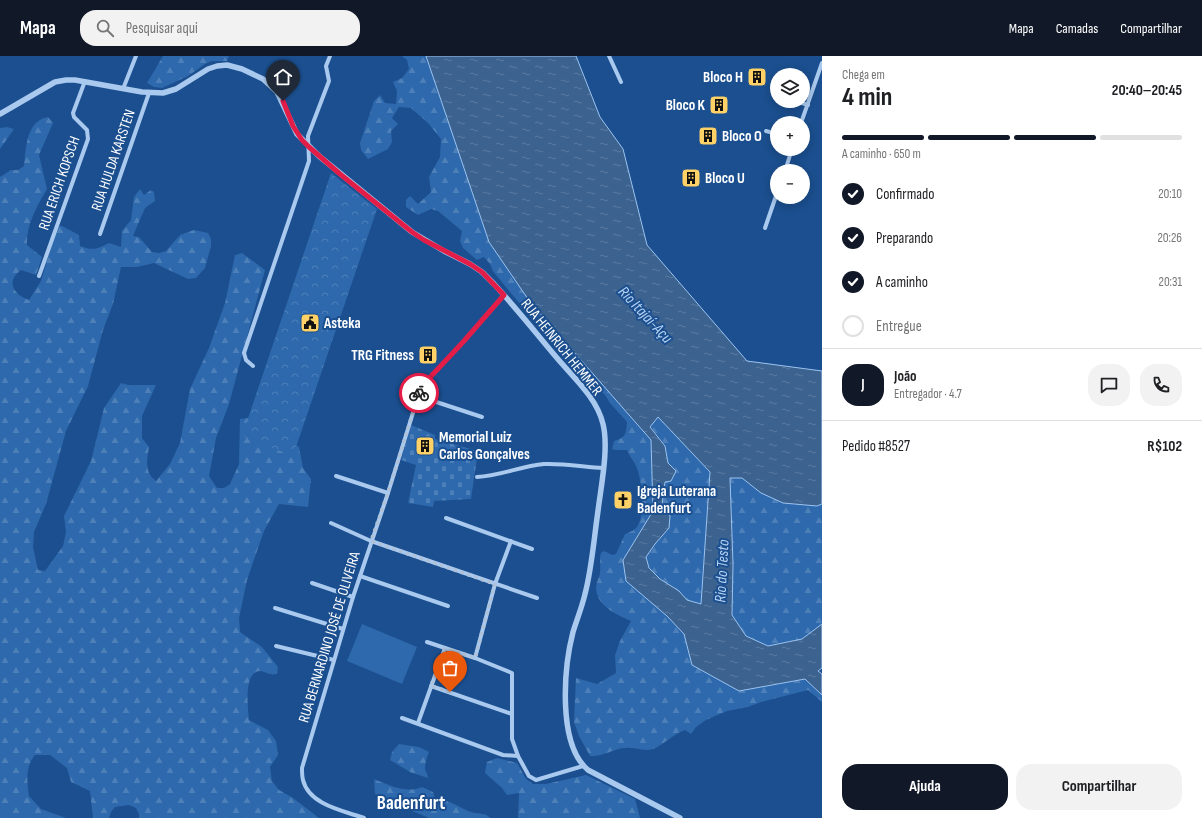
<!DOCTYPE html>
<html lang="pt">
<meta charset="utf-8">
<style>
body{margin:0;font-family:"Sofia Sans Condensed",sans-serif;background:#f2f2f2;color:#202124;height:100vh;display:flex;flex-direction:column;font-size:15px;white-space:nowrap}
*{box-sizing:border-box;margin:0}
p{font-size:13px;color:#757577}
.icon{flex:none;width:22px;height:22px;fill:none;stroke:currentColor;stroke-width:2;stroke-linecap:round;stroke-linejoin:round}
.map{position:relative;flex:1;overflow:hidden}
.panel{display:flex;flex-direction:column;background:#fff;width:380px}
.panel>*{flex:none}
.fabs{position:absolute;left:770px;top:12px;display:grid;gap:8px}
.fabs a{display:grid;place-items:center;width:40px;height:40px;border-radius:50%;background:#fff;box-shadow:0 2px 10px #0003;font-size:20px}
.pin{position:absolute;display:grid;place-items:center;width:34px;height:34px;color:#fff;margin:-41px -17px;border-radius:50% 50% 50% 0;rotate:-45deg;box-shadow:0 0 4px #0007}
.pin .icon{rotate:45deg}
.courier{position:absolute;display:grid;place-items:center;width:40px;height:40px;margin:-20px;border:3px solid #e11d48;border-radius:50%;background:#fff;color:#222;box-shadow:0 1px 5px #0007}
.headline em{font-style:normal;font-weight:700}
.headline div{display:flex;flex-direction:column-reverse}
.headline{display:flex;align-items:center;justify-content:space-between;height:68px;padding:0 20px}
h1{font-size:26px;font-weight:700;line-height:30px}
.bar{display:grid;grid-template-columns:repeat(4,1fr);gap:6px 4px;align-content:center;height:48px;padding:0 20px}
.bar i{height:5px;border-radius:3px;background:#e0e0e0}
.bar .active{background:#111827}
.bar p{grid-column:span 4}
.line{display:flex;align-items:center;gap:10px;padding:0 20px;border-top:1px solid #e0e0e0}
.line div{flex:1}
.round{display:grid;place-items:center;flex:none;width:42px;height:42px;border-radius:16px;background:#f2f2f2}
ol{padding:0 20px;list-style:none}
li{display:flex;align-items:center;gap:12px;height:44px}
li p{margin-inline-start:auto}
li .icon{padding:4px;border-radius:50%;background:#111827;color:#fff;stroke-width:4}
li:last-child{color:#757577}
li i{width:22px;height:22px;border:2px solid #e0e0e0;border-radius:50%}
.button{display:flex;gap:8px;margin-top:auto;padding:8px 20px}
.button a{flex:1;height:46px;border-radius:16px;background:#111827;color:#fff;font-size:16px;font-weight:700;line-height:46px;text-align:center}
.button a+a{background:#f2f2f2;color:#202124}
header{display:flex;align-items:center;gap:24px;box-sizing:border-box;height:56px;padding:0 20px;background:#111827;color:#fff}
header strong{font-size:19px}
nav{display:flex;gap:22px;margin-inline-start:auto;font-size:14px}
.search{width:280px;height:36px;background:#f2f2f2;display:flex;align-items:center;gap:10px;box-sizing:border-box;padding:0 14px;border-radius:16px;color:#757577;font-size:15px}
main{display:flex;flex:1;min-height:0}
.map>svg:first-child{display:block}
.grass{fill:#2e69ad}
.forest{fill:url(#forest-firs)}
.cemetery{fill:url(#cemetery-stones)}
.park{fill:url(#park-crowns)}
.water{fill:url(#water-ripples);stroke:#9cc4f0;fill-rule:evenodd}
.lines{fill:none;stroke-linecap:round;stroke-linejoin:round}
.minor{stroke:#a9c9ee;stroke-width:4}
.tertiary{stroke:#a9c9ee;stroke-width:5.5}
.done{stroke:#afc1d8;stroke-width:4;stroke-dasharray:0 7.2}
.route{stroke:#e11d48;stroke-width:5}
.labels{text-anchor:middle;stroke-width:4;stroke-linejoin:round;paint-order:stroke}
.poi-label{font-size:15px;font-weight:bold;fill:#fff;stroke:#1b4f8f;text-anchor:start}
.street-label{font-size:15px;fill:#fff;stroke:#1b4f8f}
.water-label{font-size:16px;font-style:italic;fill:#b5d3f5;stroke:#1b4f8f}
.district-label{font-size:19px;font-weight:bold;fill:#fff;stroke:#1b4f8f}
</style>
<header>
<strong>Mapa</strong>
<div class="search"><svg class="icon" aria-label="search" viewBox="0 0 24 24"><circle cx="10" cy="10" r="6"/><path d="M15 15l6 6"/></svg>Pesquisar aqui</div>
<nav><a>Mapa</a><a>Camadas</a><a>Compartilhar</a></nav>
</header>
<main>
<div class="map">
<svg width="822" height="762" viewBox="0 0 822 762">
<defs>
<pattern id="forest-firs" width="22" height="20" patternUnits="userSpaceOnUse"><rect width="22" height="20" fill="#2e69ad"/><path d="M5 1l3.5 6h-7zM16 11l3.5 6h-7z" fill="#4d80b9"/></pattern>
<pattern id="cemetery-stones" width="16" height="16" patternUnits="userSpaceOnUse"><rect width="16" height="16" fill="#2e69ad"/><path d="M2 7V4a2 2 0 0 1 4 0v3zM10 15v-3a2 2 0 0 1 4 0v3z" fill="#4d80b9"/></pattern>
<pattern id="park-crowns" width="20" height="18" patternUnits="userSpaceOnUse"><rect width="20" height="18" fill="#2e69ad"/><path d="M2 6a3 3 0 1 1 6 0M12 15a3 3 0 1 1 6 0" fill="none" stroke="#4d80b9"/></pattern>
<pattern id="water-ripples" width="26" height="14" patternUnits="userSpaceOnUse"><rect width="26" height="14" fill="#3c6290"/><path d="M2 4q2-2 4 0t4 0M15 11q2-2 4 0t4 0" fill="none" stroke="#597aa1"/></pattern>
</defs>
<rect width="100%" height="100%" fill="#1b4f8f"/>
<polygon class="grass" points="362,568 417,591 402,628 347,605"/>
<g class="forest">
<polygon points="163,0 229,0 227,5 212,5 205,8 188,20 162,32 154,31 147,27"/>
<path d="M402,0H426L489,186L530,246L651,384L653,455L623,504L667,560L684,578L692,609L739,635L805,623L822,639V646L808,634L761,646L748,651L727,655L706,664L696,671L691,678L685,674C673,678 665,688 653,693C643,696 635,691 625,692C612,693 603,701 590,700L579,680L574,666L576,622L597,628L616,617L615,599L620,585L631,565C617,559 596,550 596,531C596,526 600,521 600,516C601,509 599,503 601,497L604,495L612,499L616,498L625,478C630,476 636,474 638,469C645,458 642,422 636,410C634,405 629,400 627,394H616L612,393L614,385C626,381 626,379 627,366L610,347L605,339L596,331L589,329C557,291 524,254 493,215L490,208L484,201L477,204L463,192L460,185L462,175L438,155L431,153L418,159L406,151V144L410,140L418,148L431,136L429,121L440,101L441,83L428,67L411,52L399,51L392,62L398,68L391,75L392,86L388,93L368,103L361,94L360,87L374,45L380,39L385,47L396,48L397,35L393,26L402,22L409,13L407,4Z"/>
<path d="M48,61L53,67L39,99L47,133C37,150 26,169 27,189L42,201L36,219L21,214C5,226 14,239 29,244L41,225L53,184L59,170H62L79,179L80,190C94,195 97,193 109,187L121,191L122,175L131,164L134,141L140,133L144,139L151,134L154,136L155,145L145,152L133,180L139,181L152,196L159,197L166,195L180,179L194,174L208,177L211,183V190L205,212L196,222L188,223L154,207L137,211H121L113,248L103,274L88,330L66,375L46,448L34,476L33,491L38,514L45,515L63,490L66,476L64,460L91,405L104,352L121,327L128,329H156L142,360V382L149,391C147,404 144,416 156,425L170,408L180,387L190,333L209,292L225,247L235,199L242,197L265,214L229,348L216,382L209,420L217,432H224L230,428L239,408L240,363L248,362L255,363L299,391L303,412L311,423L308,451L279,448L264,475L247,524L239,562L240,576L262,591L278,611L277,618C275,618 273,619 271,618C266,618 262,613 256,616C244,622 248,652 249,664L268,674L276,685L278,699L270,711L272,725L279,734L293,742L319,762H139V758L136,752L129,749L115,751L111,756L109,762H93L90,735L71,726L67,712L50,699H35C25,711 27,726 29,740L41,753L66,762H0V121L11,114H18L24,110C26,92 26,65 48,61Z"/>
<polygon points="7,71 14,73 0,93 0,72"/>
<polygon points="658,361 710,416 701,548 687,544 679,535 660,523 649,512 646,501 655,488 670,460 662,449 668,407 665,389 650,370"/>
<polygon points="730,421 742,422 761,437 817,450 822,448 822,568 802,583 768,590 746,580 732,559 733,508"/>
<path d="M399,688L419,691L429,696C427,701 425,707 425,713C426,717 428,718 428,722L410,716L390,704L392,696Z"/>
<polygon points="497,702 517,707 526,723 533,728 546,728 586,719 635,743 640,762 518,762 519,737 507,739 502,732 485,717 487,706"/>
<path d="M374,723C389,729 406,738 422,731L433,736L437,749L445,744C456,748 465,755 475,757C482,758 486,757 490,762H429L403,751L396,750L388,746L375,738Z"/>
</g>
<polygon class="cemetery" points="411,369 435,379 435,383 478,395 471,443 434,445 433,451 408,447 416,409 401,404"/>
<polygon class="park" points="331,117 377,153 293,400 242,380"/>
<path class="water" d="M426,0H576L600,61L623,93L647,189L747,305L822,315V448L817,450L783,447L761,437L742,422H730L733,508L732,559L746,580L768,590L802,583L822,568V612L818,615L822,618V639L805,623L739,635L692,609L684,578L667,560L626,525L623,504L653,455L651,384L530,246L489,186ZM658,361L710,416L701,548L687,544L679,535L660,523L649,512L646,501L655,488L669,472L670,460L662,449L665,426L671,425L676,415L668,407L665,390L650,371Z"/>
<g class="lines">
<g class="minor">
<polyline points="609,0 621,26"/>
<polyline points="123,33 136,0"/>
<polyline points="776,39 777,39"/>
<polyline points="796,45 808,49"/>
<polyline points="801,67 822,7"/>
<polyline points="766,75 777,78"/>
<polyline points="785,115 792,93"/>
<polyline points="765,172 777,137"/>
<polyline points="100,178 149,37"/>
<polyline points="39,220 88,83 87,74 74,61 73,57 85,25"/>
<polyline points="253,310 246,304 244,297 309,105 308,80 329,25 326,10 330,0"/>
<polyline points="418,340 482,361"/>
<polyline points="336,420 388,437"/>
<path d="M477,421C500,420 521,410 544,408C562,407 585,411 603,412"/>
<polyline points="446,462 532,493"/>
<polyline points="331,467 371,485 537,542"/>
<polyline points="360,520 448,550"/>
<polyline points="312,527 353,541"/>
<polyline points="275,552 343,573"/>
<polyline points="427,586 475,602 512,617 512,683 518,700 529,720 536,724 583,710"/>
<polyline points="276,590 334,604"/>
<polyline points="475,602 495,528 511,485"/>
<polyline points="431,630 512,658"/>
<polyline points="402,662 503,699 518,700"/>
<polyline points="418,667 445,592"/>
<path d="M364,762C344,755 309,749 303,724C302,720 302,716 302,712L353,541L388,437L421,331L464,285L504,239"/>
</g>
<path class="tertiary" d="M0,58L55,26L66,24H75L142,36L163,37L176,33L208,13L217,10L227,9L242,13L263,23L277,36L297,78L319,100L412,176L444,195L470,208L482,216L494,228C516,252 536,277 557,302C573,321 597,342 603,368C609,392 601,430 598,455C594,482 592,511 585,538C582,551 577,563 573,576C564,611 557,688 588,714L680,762"/>
</g>
<g class="lines">
<polyline class="done" points="419,337 388,437 371,485 495,528 475,602 445,592 431,630 450,636"/>
<polyline class="route" points="283,45 293,70 302,84 309,91 340,118 412,176 424,184 470,208 482,216 504,239 464,285 421,331 419,337"/>
</g>
<defs>
<g id="building-square" transform="scale(1)"><rect x="-9" y="-9" width="18" height="18" rx="4" fill="#ffd166" stroke="#1b4f8f"/><path d="M-4-6H4V6H1V3H-1V6H-4ZM-2.5-4.3h1.7v1.8h-1.7ZM.8-4.3h1.7v1.8H.8ZM-2.5-1h1.7V.8h-1.7ZM.8-1h1.7V.8H.8Z" fill="#111"/></g>
<g id="civic-square" transform="scale(1)"><rect x="-9" y="-9" width="18" height="18" rx="4" fill="#ffd166" stroke="#1b4f8f"/><path d="M-.6-6.5H3V-4.5H.6V-3L4-1V1h2V6H-6V1h2V-1L-.6-3ZM-1.2 2.5V6h2.4V2.5Z" fill="#111"/></g>
<g id="church-square" transform="scale(1)"><rect x="-9" y="-9" width="18" height="18" rx="4" fill="#ffd166" stroke="#1b4f8f"/><path d="M-1.2-6h2.4v3.5h3.3v2.4h-3.3V6h-2.4V-.1h-3.3v-2.4h3.3Z" fill="#111"/></g>
</defs>
<g fill-rule="evenodd">
<use href="#building-square" x="757" y="21"/>
<use href="#building-square" x="719" y="49"/>
<use href="#building-square" x="708" y="80"/>
<use href="#building-square" x="691" y="122"/>
<use href="#civic-square" x="310" y="267"/>
<use href="#building-square" x="428" y="299"/>
<use href="#building-square" x="425" y="390"/>
<use href="#church-square" x="623" y="444"/>
</g>
<g class="labels">
<g class="poi-label">
<text x="743" y="26" text-anchor="end">Bloco H</text>
<text x="705" y="54" text-anchor="end">Bloco K</text>
<text x="722" y="85">Bloco O</text>
<text x="705" y="127">Bloco U</text>
<text x="324" y="272">Asteka</text>
<text x="414" y="304" text-anchor="end">TRG Fitness</text>
<text x="439" y="386">Memorial Luiz<tspan x="439" dy="17">Carlos Gonçalves</tspan></text>
<text x="637" y="440">Igreja Luterana<tspan x="637" dy="17">Badenfurt</tspan></text>
</g>
<g class="street-label">
<text transform="translate(113 104) rotate(-71)" y="5">RUA HULDA KARSTEN</text>
<text transform="translate(59 127) rotate(-71)" y="5">RUA ERICH KOPSCH</text>
<text transform="translate(562 291) rotate(51)" y="5">RUA HEINRICH HEMMER</text>
<text transform="translate(329 581) rotate(-73)" y="5">RUA BERNARDINO JOSÉ DE OLIVEIRA</text>
</g>
<g class="water-label">
<text transform="translate(646 258) rotate(47)" y="6">Rio Itajaí-Açu</text>
<text transform="translate(721 515) rotate(-87)" y="6">Rio do Testo</text>
</g>
<g class="district-label">
<text x="411" y="753">Badenfurt</text>
</g>
</g>
</svg>
<div class="fabs">
<a><svg class="icon" aria-label="layers" viewBox="0 0 24 24"><path d="M12 4l9 5-9 5-9-5zM3 14l9 5 9-5"/></svg></a>
<a>+</a>
<a>−</a>
</div>
<div class="pin" style="left:450px;top:636px;background:#ea580c"><svg class="icon" aria-label="bag" viewBox="0 0 24 24"><path d="M5 8h14l-1 12H6zM9 8a3 3 0 0 1 6 0"/></svg></div>
<div class="pin" style="left:283px;top:45px;background:#1f2937"><svg class="icon" aria-label="home" viewBox="0 0 24 24"><path d="M3 11l9-7 9 7M6 9v11h12V9"/></svg></div>
<div class="courier" style="left:419px;top:337px"><svg class="icon" aria-label="bike" viewBox="0 0 24 24"><circle cx="6" cy="16" r="4"/><circle cx="18" cy="16" r="4"/><path d="M6 16l4-8h5l3 8M10 8l3 8H6M13 5h3"/></svg></div>
</div>
<section class="panel">
<div class="headline"><div><h1>4 min</h1><p>Chega em</p></div><em>20:40–20:45</em></div>
<div class="bar"><i class="active"></i><i class="active"></i><i class="active"></i><i></i><p>A caminho · 650 m</p></div>
<ol>
<li><svg class="icon" aria-label="check" viewBox="0 0 24 24"><path d="M5 12l5 5 9-10"/></svg>Confirmado<p>20:10</p></li>
<li><svg class="icon" aria-label="check" viewBox="0 0 24 24"><path d="M5 12l5 5 9-10"/></svg>Preparando<p>20:26</p></li>
<li><svg class="icon" aria-label="check" viewBox="0 0 24 24"><path d="M5 12l5 5 9-10"/></svg>A caminho<p>20:31</p></li>
<li><i></i>Entregue</li>
</ol>
<div class="line" style="height:72px"><b class="round" style="background:#111827;color:#fff">J</b><div><b>João</b><p>Entregador · 4.7</p></div><a class="round"><svg class="icon" aria-label="chat" viewBox="0 0 24 24"><path d="M4 5h16v11H9l-5 4z"/></svg></a><a class="round"><svg class="icon" aria-label="phone" viewBox="0 0 24 24"><path d="M5 4h4l2 5-3 2q2 4 5 5l2-3 5 2v4C11 20 4 13 5 4z"/></svg></a></div>
<div class="line" style="height:52px"><div>Pedido #8527</div><b>R$102</b></div>
<div class="button"><a>Ajuda</a><a>Compartilhar</a></div>
</section>
</main>
